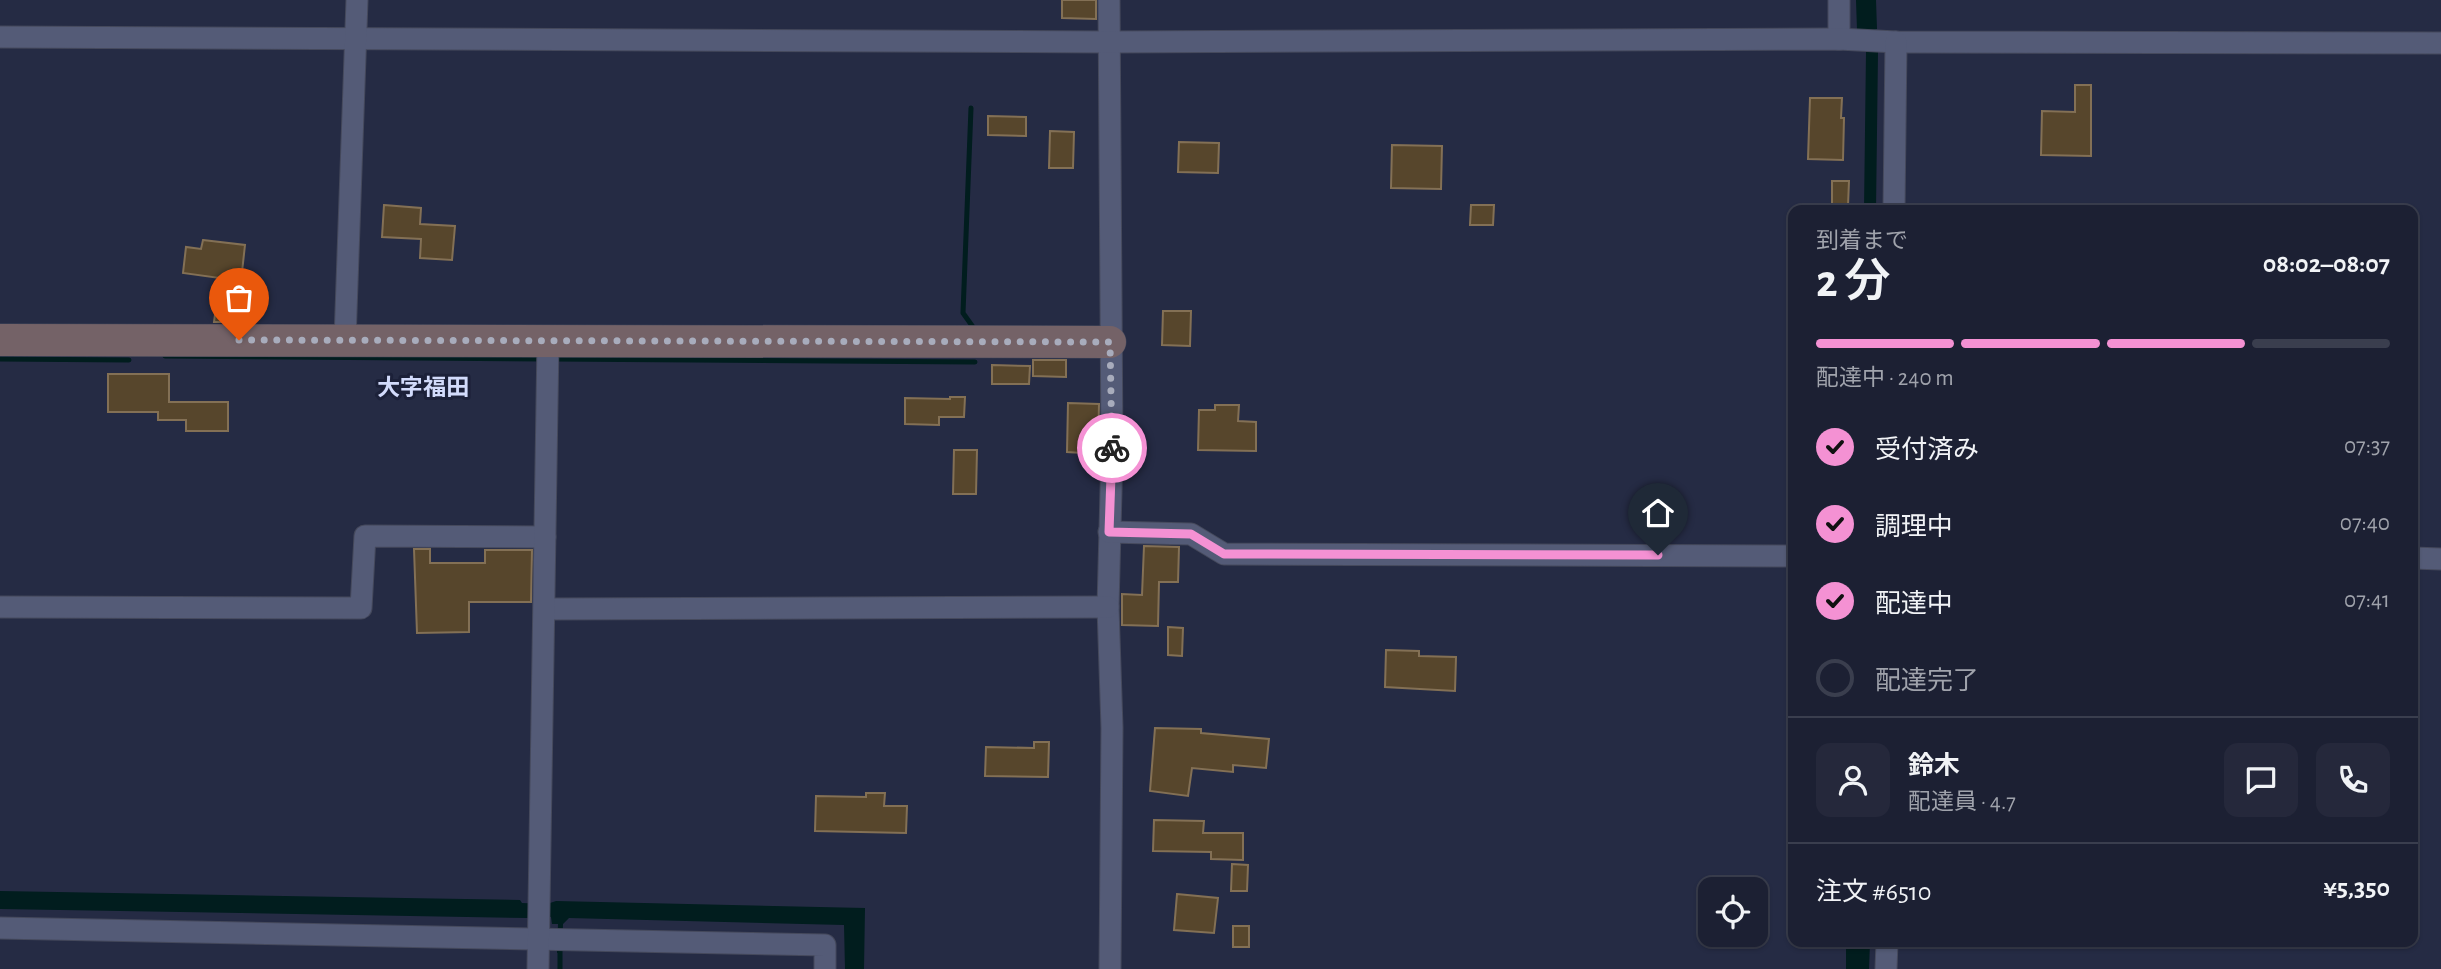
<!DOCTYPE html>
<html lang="ja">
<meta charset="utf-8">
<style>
body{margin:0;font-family:"Alegreya Sans","Noto Sans JP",sans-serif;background:#25283b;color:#f1f3f6;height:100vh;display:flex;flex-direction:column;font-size:26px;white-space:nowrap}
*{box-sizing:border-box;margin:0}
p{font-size:23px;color:#a0a3ac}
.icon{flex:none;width:38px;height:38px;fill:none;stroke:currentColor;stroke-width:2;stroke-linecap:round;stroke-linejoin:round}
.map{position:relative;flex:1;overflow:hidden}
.drawer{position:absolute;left:1788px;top:205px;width:630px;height:742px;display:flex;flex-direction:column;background:#1c2033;border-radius:14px;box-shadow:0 2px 5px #0004,0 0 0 2px #3a3e4e}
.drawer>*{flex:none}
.buttons{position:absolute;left:1698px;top:877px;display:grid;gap:14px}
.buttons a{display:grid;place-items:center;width:70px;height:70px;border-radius:14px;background:#1c2033;box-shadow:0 2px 5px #0004,0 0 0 2px #3a3e4e;font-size:35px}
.pin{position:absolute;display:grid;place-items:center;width:60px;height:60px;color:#fff;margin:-72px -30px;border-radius:50% 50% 50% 0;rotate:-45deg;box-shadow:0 0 7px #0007}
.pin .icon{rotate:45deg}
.courier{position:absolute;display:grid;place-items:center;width:70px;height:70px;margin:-35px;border:5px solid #f491d3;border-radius:50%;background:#fff;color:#222;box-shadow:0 2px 9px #0007}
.headline em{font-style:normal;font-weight:600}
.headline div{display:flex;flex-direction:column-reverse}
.headline{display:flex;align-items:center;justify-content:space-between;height:119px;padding:0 28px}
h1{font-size:46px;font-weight:600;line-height:52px}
.bar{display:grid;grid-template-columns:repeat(4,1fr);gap:10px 7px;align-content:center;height:84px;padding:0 28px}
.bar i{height:9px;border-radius:5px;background:#3a3e4e}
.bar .current{background:#f491d3}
.bar p{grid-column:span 4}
.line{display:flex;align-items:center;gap:18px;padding:0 28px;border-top:2px solid #3a3e4e}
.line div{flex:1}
.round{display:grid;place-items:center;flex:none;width:74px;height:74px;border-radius:14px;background:#25283b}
ol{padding:0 28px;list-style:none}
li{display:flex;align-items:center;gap:21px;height:77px}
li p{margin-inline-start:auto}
li .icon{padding:7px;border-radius:50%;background:#f491d3;color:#111;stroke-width:4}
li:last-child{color:#a0a3ac}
li i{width:38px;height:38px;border:4px solid #3a3e4e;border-radius:50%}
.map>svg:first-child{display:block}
.water{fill:#011d1e}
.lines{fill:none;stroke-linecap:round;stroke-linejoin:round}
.stream{stroke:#011d1e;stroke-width:5}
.building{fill:#57462c;stroke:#837055;stroke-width:2}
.street-casing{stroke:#45495c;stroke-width:23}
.secondary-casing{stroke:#45495c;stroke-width:33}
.street{stroke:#545b77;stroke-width:21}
.secondary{stroke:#746267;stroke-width:32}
.done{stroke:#a8acbc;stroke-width:7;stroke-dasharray:0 12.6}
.route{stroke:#f491d3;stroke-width:9}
.labels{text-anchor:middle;stroke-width:6;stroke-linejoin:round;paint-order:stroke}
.quarter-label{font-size:23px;font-weight:bold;fill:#d2dbfb;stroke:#1c2139}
</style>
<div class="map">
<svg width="2441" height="969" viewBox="0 0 2441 969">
<rect width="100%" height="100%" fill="#252b44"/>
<g class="water">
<polygon points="1856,0 1876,0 1877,29 1874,30 1878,52 1876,210 1864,210 1866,52 1862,30 1857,30"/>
<polygon points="0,891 520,900 522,903 547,904 556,901 865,908 864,969 845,969 844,925 569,918 563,924 562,953 557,953 558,924 552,924 551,917 532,915 529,918 0,909"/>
<polygon points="1846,942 1870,942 1869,969 1846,969"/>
</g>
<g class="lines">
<g class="stream">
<polyline points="971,108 963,313 973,327"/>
<polyline points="165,356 545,359"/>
<polyline points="0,359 129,360"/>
<polyline points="554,359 975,362"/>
<polyline points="560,969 560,948"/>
</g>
</g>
<g class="building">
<polygon points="1062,0 1096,0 1096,19 1062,18"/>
<polygon points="2075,85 2091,85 2091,156 2041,155 2042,111 2075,112"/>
<polygon points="1810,98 1842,98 1841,118 1844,118 1843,160 1808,159"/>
<polygon points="988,116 1026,117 1026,136 988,135"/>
<polygon points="1050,131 1074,132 1073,168 1049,168"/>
<polygon points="1179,142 1219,143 1218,173 1178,172"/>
<polygon points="1392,145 1442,146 1441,189 1391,188"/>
<polygon points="1832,181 1849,181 1848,206 1832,206"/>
<polygon points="384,205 421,208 420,224 455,226 452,260 420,258 421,239 382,237"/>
<polygon points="1471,205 1494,205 1493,225 1470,225"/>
<polygon points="203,240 245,245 239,299 245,299 242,322 214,322 220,278 183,273 186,247 201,249"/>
<polygon points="1163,311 1191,311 1190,346 1162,345"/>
<polygon points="1033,360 1066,360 1066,377 1033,376"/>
<polygon points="992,365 1030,366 1029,384 992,384"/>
<polygon points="108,374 169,374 169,402 228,402 228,431 186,431 186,420 158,420 158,412 108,412"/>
<polygon points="950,397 965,397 964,417 939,417 939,425 905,424 905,398 950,399"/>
<polygon points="1068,403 1099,404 1098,446 1083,446 1082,453 1067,452"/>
<polygon points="1215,405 1239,405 1238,421 1256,422 1256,451 1198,450 1199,410 1215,410"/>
<polygon points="954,450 977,450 976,494 953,494"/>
<polygon points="1144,546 1179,547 1178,582 1159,582 1158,626 1122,625 1122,594 1142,595"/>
<polygon points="414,549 430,549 430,563 485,563 485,550 532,550 531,602 469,602 469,632 417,633"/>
<polygon points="1168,627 1183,628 1182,656 1168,655"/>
<polygon points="1386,650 1419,651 1419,656 1456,657 1455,691 1385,687"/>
<polygon points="1155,728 1201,729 1201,733 1269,739 1266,768 1233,765 1233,772 1192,768 1188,796 1150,791"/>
<polygon points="1034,742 1049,742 1048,777 985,776 986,747 1034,748"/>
<polygon points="866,793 885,793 884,806 907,806 906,833 815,831 816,796 866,797"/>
<polygon points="1154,820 1204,821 1203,833 1243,833 1243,860 1211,859 1211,852 1153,851"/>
<polygon points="1232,864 1248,865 1247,891 1231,891"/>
<polygon points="1177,894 1218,898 1214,933 1174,930"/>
<rect x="1233" y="926" width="16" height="21"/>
</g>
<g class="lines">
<g class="street-casing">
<g id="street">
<polyline points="1109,0 1112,452 1108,607 1112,728 1110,969"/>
<polyline points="1839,0 1839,39"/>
<polyline points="0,37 1109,42 1839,39 1896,42 2441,43"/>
<polyline points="1894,210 1896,42"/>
<polyline points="345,340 357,0"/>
<polyline points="1109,532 1191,534 1224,554 1794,556"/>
<polyline points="2413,558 2441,559"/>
<polyline points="0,607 361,608 365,536 545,537"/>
<polyline points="545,609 1108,607"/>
<polyline points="0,928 825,945 825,969"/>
<polyline points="538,969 548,341"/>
<polyline points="1886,969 1887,942"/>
</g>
</g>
<g class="secondary-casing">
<polyline id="secondary" points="0,340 1110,342"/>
</g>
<use href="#street" class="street"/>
<use href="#secondary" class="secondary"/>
</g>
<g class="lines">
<polyline class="done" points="239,340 1110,342 1112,448"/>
<polyline class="route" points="1112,448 1109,532 1191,534 1224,554 1658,555"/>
</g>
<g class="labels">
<g class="quarter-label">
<text x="423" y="395">大字福田</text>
</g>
</g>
</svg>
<div class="buttons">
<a><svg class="icon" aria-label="locate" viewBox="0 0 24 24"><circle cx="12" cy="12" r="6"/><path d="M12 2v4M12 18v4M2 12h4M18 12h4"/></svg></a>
</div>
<div class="pin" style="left:239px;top:340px;background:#ea580c"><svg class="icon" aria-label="bag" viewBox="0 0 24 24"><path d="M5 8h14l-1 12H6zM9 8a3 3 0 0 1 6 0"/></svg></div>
<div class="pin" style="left:1658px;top:555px;background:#1f2937"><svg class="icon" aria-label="home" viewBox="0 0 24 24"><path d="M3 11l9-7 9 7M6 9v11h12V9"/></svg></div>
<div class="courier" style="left:1112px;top:448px"><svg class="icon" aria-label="bike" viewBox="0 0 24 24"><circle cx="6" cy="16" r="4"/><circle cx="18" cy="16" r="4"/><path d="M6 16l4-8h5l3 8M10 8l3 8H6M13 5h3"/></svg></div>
<section class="drawer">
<div class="headline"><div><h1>2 分</h1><p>到着まで</p></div><em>08:02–08:07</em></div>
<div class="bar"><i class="current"></i><i class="current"></i><i class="current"></i><i></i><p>配達中 · 240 m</p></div>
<ol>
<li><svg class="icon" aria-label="check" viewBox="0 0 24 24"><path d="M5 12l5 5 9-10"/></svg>受付済み<p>07:37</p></li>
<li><svg class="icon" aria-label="check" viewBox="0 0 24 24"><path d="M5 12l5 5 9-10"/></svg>調理中<p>07:40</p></li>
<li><svg class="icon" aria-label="check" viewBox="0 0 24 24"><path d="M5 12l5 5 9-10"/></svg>配達中<p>07:41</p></li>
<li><i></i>配達完了</li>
</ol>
<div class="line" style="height:126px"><a class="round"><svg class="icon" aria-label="person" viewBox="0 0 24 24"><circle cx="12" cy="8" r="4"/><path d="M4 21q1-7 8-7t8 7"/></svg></a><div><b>鈴木</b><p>配達員 · 4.7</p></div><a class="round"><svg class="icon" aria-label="chat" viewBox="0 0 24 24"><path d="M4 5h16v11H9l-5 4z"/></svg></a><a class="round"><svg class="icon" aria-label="phone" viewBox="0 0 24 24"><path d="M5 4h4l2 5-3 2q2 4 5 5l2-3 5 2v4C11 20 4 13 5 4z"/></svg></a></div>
<div class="line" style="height:91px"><div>注文 #6510</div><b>¥5,350</b></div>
</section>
</div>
